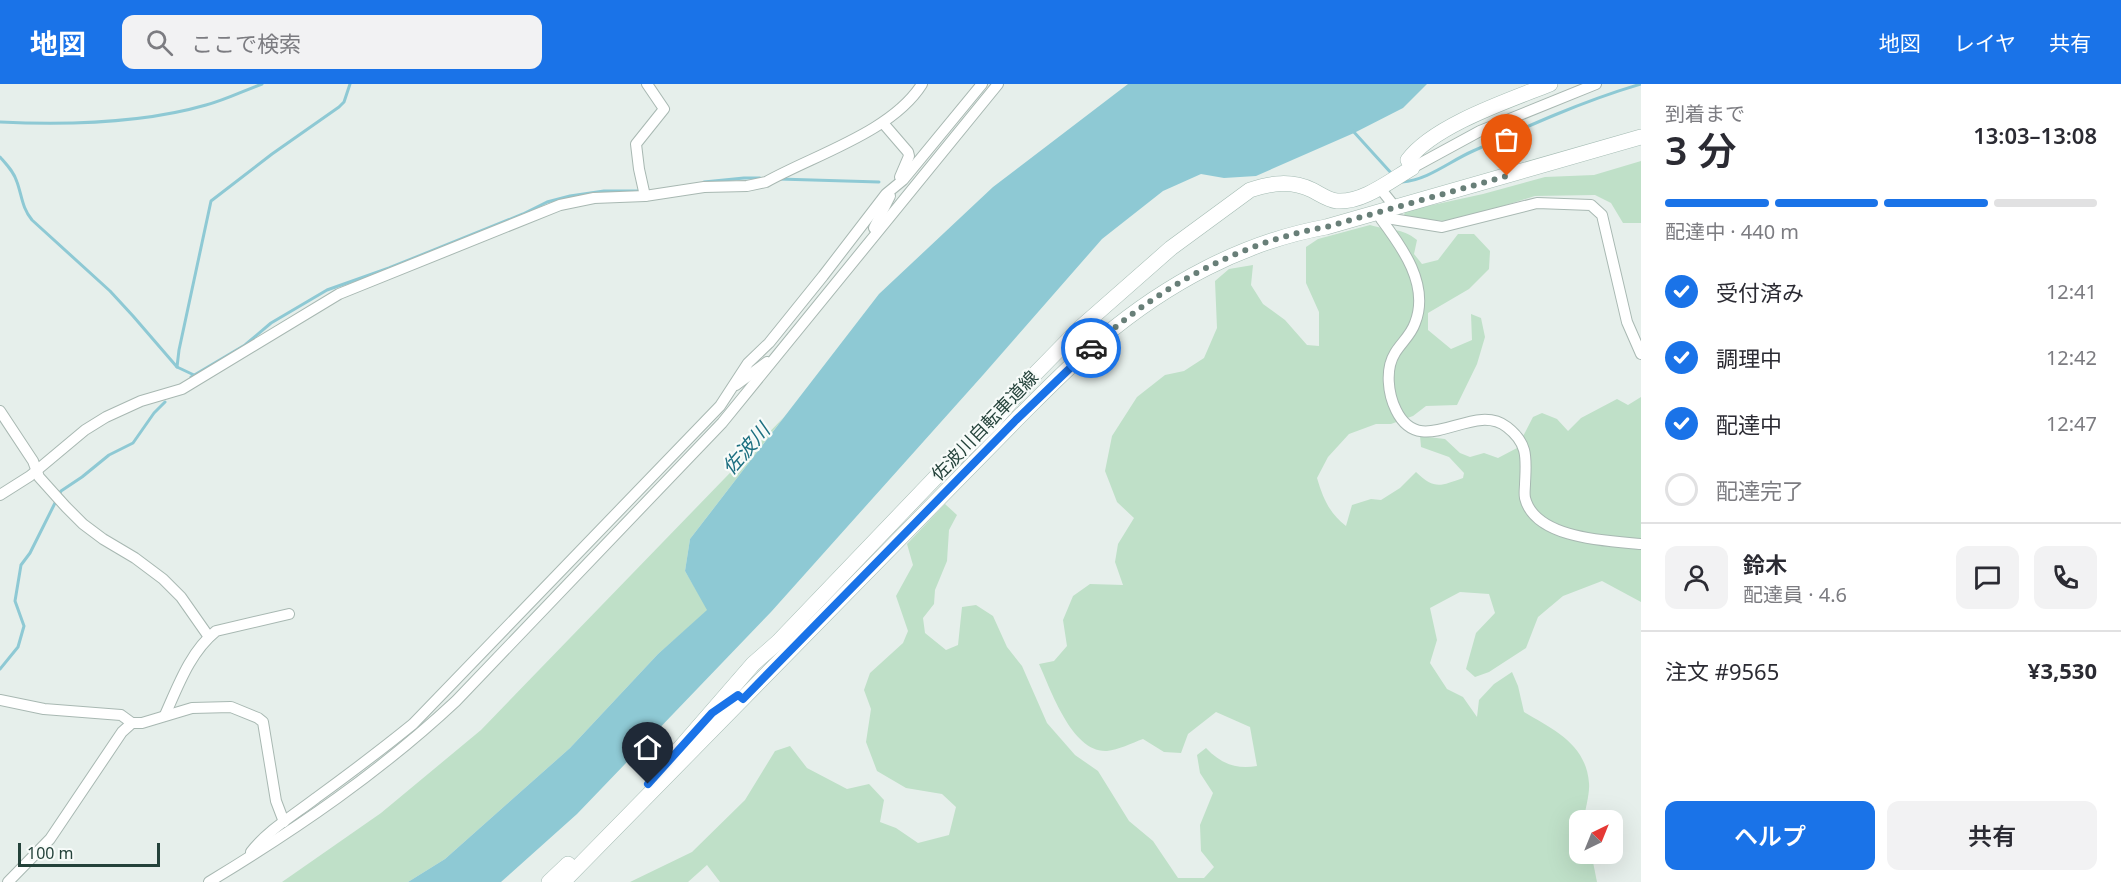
<!DOCTYPE html>
<html lang="ja">
<meta charset="utf-8">
<style>
body{margin:0;font-family:"Noto Sans","Noto Sans JP",sans-serif;background:#f2f2f3;color:#2b2b33;height:100vh;display:flex;flex-direction:column;font-size:22px;white-space:nowrap}
*{box-sizing:border-box;margin:0}
p{font-size:20px;color:#7c7c81}
.icon{flex:none;width:33px;height:33px;fill:none;stroke:currentColor;stroke-width:2;stroke-linecap:round;stroke-linejoin:round}
.map{position:relative;flex:1;overflow:hidden}
.details{display:flex;flex-direction:column;background:#fff;width:480px}
.details>*{flex:none}
.needle{width:39px;rotate:43deg}
.buttons{position:absolute;left:1569px;top:726px;display:grid;gap:12px}
.buttons a{display:grid;place-items:center;width:54px;height:54px;border-radius:12px;background:#fff;box-shadow:0 6px 24px #0002;font-size:30px}
.scale{position:absolute;left:18px;bottom:15px;width:142px;box-sizing:border-box;padding-left:6px;border:3px solid #24423a;border-top:0;font-size:16px;line-height:21px;white-space:nowrap;color:#24423a;-webkit-text-stroke:4px #f7fbf9;paint-order:stroke}
.pin{position:absolute;display:grid;place-items:center;width:51px;height:51px;color:#fff;margin:-62px -26px;border-radius:50% 50% 50% 0;rotate:-45deg;box-shadow:0 0 6px #0007}
.pin .icon{rotate:45deg}
.courier{position:absolute;display:grid;place-items:center;width:60px;height:60px;margin:-30px;border:4px solid #1a73e8;border-radius:50%;background:#fff;color:#222;box-shadow:0 2px 8px #0007}
.headline em{font-style:normal;font-weight:600}
.headline div{display:flex;flex-direction:column-reverse}
.headline{display:flex;align-items:center;justify-content:space-between;height:102px;padding:0 24px}
h1{font-size:39px;font-weight:600;line-height:45px}
.bar{display:grid;grid-template-columns:repeat(4,1fr);gap:9px 6px;align-content:center;height:72px;padding:0 24px}
.bar i{height:8px;border-radius:4px;background:#e1e1e2}
.bar .active{background:#1a73e8}
.bar p{grid-column:span 4}
.line{display:flex;align-items:center;gap:15px;padding:0 24px;border-top:2px solid #e1e1e2}
.line div{flex:1}
.round{display:grid;place-items:center;flex:none;width:63px;height:63px;border-radius:12px;background:#f2f2f3}
ol{padding:0 24px;list-style:none}
li{display:flex;align-items:center;gap:18px;height:66px}
li p{margin-inline-start:auto}
li .icon{padding:6px;border-radius:50%;background:#1a73e8;color:#fff;stroke-width:4}
li:last-child{color:#7c7c81}
li i{width:33px;height:33px;border:3px solid #e1e1e2;border-radius:50%}
.button{display:flex;gap:12px;margin-top:auto;padding:12px 24px}
.button a{flex:1;height:69px;border-radius:12px;background:#1a73e8;color:#fff;font-size:24px;font-weight:600;line-height:69px;text-align:center}
.button a+a{background:#f2f2f3;color:#2b2b33}
header{display:flex;align-items:center;gap:36px;box-sizing:border-box;height:84px;padding:0 30px;background:#1a73e8;color:#fff}
header strong{font-size:28px}
nav{display:flex;gap:33px;margin-inline-start:auto;font-size:21px}
.search{width:420px;height:54px;background:#f2f2f3;display:flex;align-items:center;gap:15px;box-sizing:border-box;padding:0 21px;border-radius:12px;color:#7c7c81;font-size:22px}
main{display:flex;flex:1;min-height:0}
.map>svg:first-child{display:block}
.green{fill:#bfe0c8}
.water{fill:#8ec9d4}
.lines{fill:none;stroke-linecap:round;stroke-linejoin:round}
.stream{stroke:#8ec9d4;stroke-width:3}
.minor-casing{stroke:#a8b8b2;stroke-width:12}
.secondary-casing{stroke:#a4bbb3;stroke-width:16}
.minor{stroke:#fff;stroke-width:10}
.secondary{stroke:#fff;stroke-width:15}
.done{stroke:#687f78;stroke-width:6;stroke-dasharray:0 10.8}
.route{stroke:#1a73e8;stroke-width:8}
.labels{text-anchor:middle;stroke-width:4.5;stroke-linejoin:round;paint-order:stroke}
.street-label{font-size:18px;fill:#24423a;stroke:#f7fbf9}
.water-label{font-size:20px;font-style:italic;fill:#1c6f80;stroke:#f7fbf9}
</style>
<header>
<strong>地図</strong>
<div class="search"><svg class="icon" aria-label="search" viewBox="0 0 24 24"><circle cx="10" cy="10" r="6"/><path d="M15 15l6 6"/></svg>ここで検索</div>
<nav><a>地図</a><a>レイヤ</a><a>共有</a></nav>
</header>
<main>
<div class="map">
<svg width="1641" height="798" viewBox="0 0 1641 798">
<rect width="100%" height="100%" fill="#e6efeb"/>
<g class="green">
<polygon points="1641,77 1641,139 1623,139 1611,119 1595,111 1535,112 1455,137 1403,136 1405,127 1483,110 1545,93 1594,91"/>
<path d="M1370,141C1389,147 1401,143 1417,156L1414,170L1422,180L1438,176L1458,150H1474L1490,167L1489,185L1469,205L1428,229V246L1451,265L1472,256L1471,230L1481,234L1485,253L1477,280L1457,321L1426,322L1413,332L1391,340H1376L1349,350L1328,373L1317,394C1323,414 1329,429 1346,442L1352,421L1371,415L1381,416L1400,404L1416,388C1435,406 1440,402 1463,394L1464,389L1449,373L1421,363L1420,352L1445,355L1460,369L1470,373L1484,369L1498,374L1517,364L1533,333L1542,329L1557,335L1568,347L1581,334L1617,315L1628,321L1641,313V518L1602,497L1563,512L1538,533L1526,564L1489,588L1475,593L1466,585L1476,549L1495,529L1489,510L1460,508L1430,524L1437,556L1430,579L1447,605L1463,613L1477,633L1479,616L1494,600L1512,588L1518,602L1524,628C1554,646 1586,660 1589,699C1590,710 1585,725 1584,736H1580V770H1590L1593,778L1597,798H720L707,781L688,798H630L692,768L745,716L775,667L790,662L807,684L847,705L869,700L884,716L880,738L896,744L918,759L949,751L956,723L942,710L906,704L877,687L866,658L871,625L864,606L870,589L903,559L908,547L896,512L913,481L907,460L945,420L957,431L949,446L947,477L935,506L934,520L923,534L925,549L946,566L958,561L962,523L976,521L993,532L1007,563L1022,582L1047,639L1075,671L1098,687L1129,737L1153,757L1178,794H1204L1214,783L1201,767L1200,741L1213,709L1200,689L1197,671L1206,664C1220,679 1236,686 1257,682L1250,643L1216,628L1188,650L1181,669L1164,668L1143,655C1132,659 1118,666 1107,667C1072,669 1051,606 1039,580L1054,577L1067,562L1063,536L1073,512L1090,500L1123,501L1115,478L1118,460L1134,434L1117,418L1105,387L1112,352L1137,313L1165,291L1184,287L1204,274L1217,244L1215,197L1229,185L1253,181L1251,201L1263,220L1285,236L1307,261L1319,262V228L1306,199V163L1318,155Z"/>
<polygon points="784,333 690,455 685,487 708,526 658,570 570,664 445,775 408,798 282,798 381,729 481,646"/>
</g>
<polygon class="water" points="1128,0 1427,0 1403,24 1354,49 1256,92 1224,94 1201,90 1163,107 1102,155 983,291 771,528 577,730 501,798 408,798 445,775 570,664 658,570 707,526 685,487 690,455 879,210 993,103"/>
<g class="lines">
<g class="stream">
<path d="M0,38C64,41 144,39 206,21C225,16 243,7 262,0"/>
<polyline points="1353,47 1392,90"/>
<path d="M0,73C7,81 14,88 17,98C22,112 22,124 32,136L110,207L133,232L177,283L194,291"/>
<polyline points="779,95 879,98"/>
<polyline points="704,98 744,94 760,94"/>
<path d="M1402,98C1428,96 1450,77 1473,67C1528,42 1583,17 1641,0"/>
<polyline points="177,283 179,266 211,117 272,70 339,23 344,18 350,0"/>
<polyline points="191,293 245,261 271,239 327,206 389,184 523,130 547,118 570,112 604,107 638,107"/>
<polyline points="0,585 18,563 24,542 15,517 21,481 30,469 61,407 82,393 109,371 133,359 154,329 165,318"/>
</g>
<g class="minor-casing">
<g id="minor">
<polyline points="883,39 908,68 909,72 900,93"/>
<polyline points="1412,84 1480,47 1596,0"/>
<polyline points="1379,103 1395,123"/>
<polyline points="645,112 639,85 636,60 664,25 647,0"/>
<polyline points="1380,133 1442,143 1537,119 1591,121 1602,131 1627,238 1641,270"/>
<path d="M1381,135C1402,163 1430,201 1415,239C1411,251 1401,259 1395,269C1385,285 1388,310 1396,326C1421,378 1472,316 1507,343C1529,360 1526,375 1525,400C1525,404 1524,409 1525,414C1535,455 1608,457 1641,460"/>
<polyline points="874,144 890,112"/>
<polyline points="736,301 767,278"/>
<polyline points="0,327 33,377 39,393 66,423 83,440 103,455 135,474 163,495 181,513 209,553"/>
<path d="M0,411L30,392L85,346L106,333L141,317L182,305L339,210L560,121L594,114L645,112L704,103L747,102L766,98C814,71 892,48 922,0"/>
<polyline points="0,616 44,625 121,631 132,639 142,639 192,624 231,623 258,634 263,638 276,717 284,738"/>
<path d="M165,631C178,602 190,568 216,547L289,530"/>
<path d="M251,768C268,746 294,731 316,714C349,690 381,666 413,640L720,322L748,279L769,259L823,192L886,110L903,96L982,0"/>
<polyline points="8,798 50,755 122,648 132,639"/>
<path d="M209,798C298,744 380,688 456,617L722,339L998,0"/>
</g>
</g>
<g class="secondary-casing">
<g id="secondary">
<path d="M674,671L753,580L778,558L935,394L994,337L1032,293L1080,244L1171,164L1250,106C1271,99 1291,96 1312,106C1320,110 1328,116 1337,117C1363,119 1391,96 1412,84L1408,76C1434,41 1510,16 1550,0"/>
<polyline points="549,798 568,780"/>
<path d="M563,798L1016,336C1044,308 1072,279 1102,254C1166,200 1243,158 1326,143L1641,53"/>
</g>
</g>
<use href="#minor" class="minor"/>
<use href="#secondary" class="secondary"/>
</g>
<g class="lines">
<path class="done" d="M1091,264C1156,205 1239,158 1326,143L1507,92"/>
<polyline class="route" points="648,700 712,629 738,611 743,615 1016,336 1091,264"/>
</g>
<g class="labels">
<g class="street-label">
<text transform="translate(985 342) rotate(-46)" y="6">佐波川自転車道線</text>
</g>
<g class="water-label">
<text transform="translate(746 365) rotate(-49)" y="7">佐波川</text>
</g>
</g>
</svg>
<div class="buttons">
<a><svg class="needle" viewBox="-14 -14 28 28"><path d="M0-13l5 13h-10z" fill="#e53935"/><path d="M0 13l5-13h-10z" fill="#7c7c81"/></svg></a>
</div>
<div class="scale">100 m</div>
<div class="pin" style="left:1507px;top:92px;background:#ea580c"><svg class="icon" aria-label="bag" viewBox="0 0 24 24"><path d="M5 8h14l-1 12H6zM9 8a3 3 0 0 1 6 0"/></svg></div>
<div class="pin" style="left:648px;top:700px;background:#1f2937"><svg class="icon" aria-label="home" viewBox="0 0 24 24"><path d="M3 11l9-7 9 7M6 9v11h12V9"/></svg></div>
<div class="courier" style="left:1091px;top:264px"><svg class="icon" aria-label="car" viewBox="0 0 24 24"><path d="M5 17H2v-5l4-1 3-4h7l3 4 3 1v5h-3M9 17h6M6 11h13"/><circle cx="7" cy="17" r="2"/><circle cx="17" cy="17" r="2"/></svg></div>
</div>
<section class="details">
<div class="headline"><div><h1>3 分</h1><p>到着まで</p></div><em>13:03–13:08</em></div>
<div class="bar"><i class="active"></i><i class="active"></i><i class="active"></i><i></i><p>配達中 · 440 m</p></div>
<ol>
<li><svg class="icon" aria-label="check" viewBox="0 0 24 24"><path d="M5 12l5 5 9-10"/></svg>受付済み<p>12:41</p></li>
<li><svg class="icon" aria-label="check" viewBox="0 0 24 24"><path d="M5 12l5 5 9-10"/></svg>調理中<p>12:42</p></li>
<li><svg class="icon" aria-label="check" viewBox="0 0 24 24"><path d="M5 12l5 5 9-10"/></svg>配達中<p>12:47</p></li>
<li><i></i>配達完了</li>
</ol>
<div class="line" style="height:108px"><a class="round"><svg class="icon" aria-label="person" viewBox="0 0 24 24"><circle cx="12" cy="8" r="4"/><path d="M4 21q1-7 8-7t8 7"/></svg></a><div><b>鈴木</b><p>配達員 · 4.6</p></div><a class="round"><svg class="icon" aria-label="chat" viewBox="0 0 24 24"><path d="M4 5h16v11H9l-5 4z"/></svg></a><a class="round"><svg class="icon" aria-label="phone" viewBox="0 0 24 24"><path d="M5 4h4l2 5-3 2q2 4 5 5l2-3 5 2v4C11 20 4 13 5 4z"/></svg></a></div>
<div class="line" style="height:78px"><div>注文 #9565</div><b>¥3,530</b></div>
<div class="button"><a>ヘルプ</a><a>共有</a></div>
</section>
</main>
